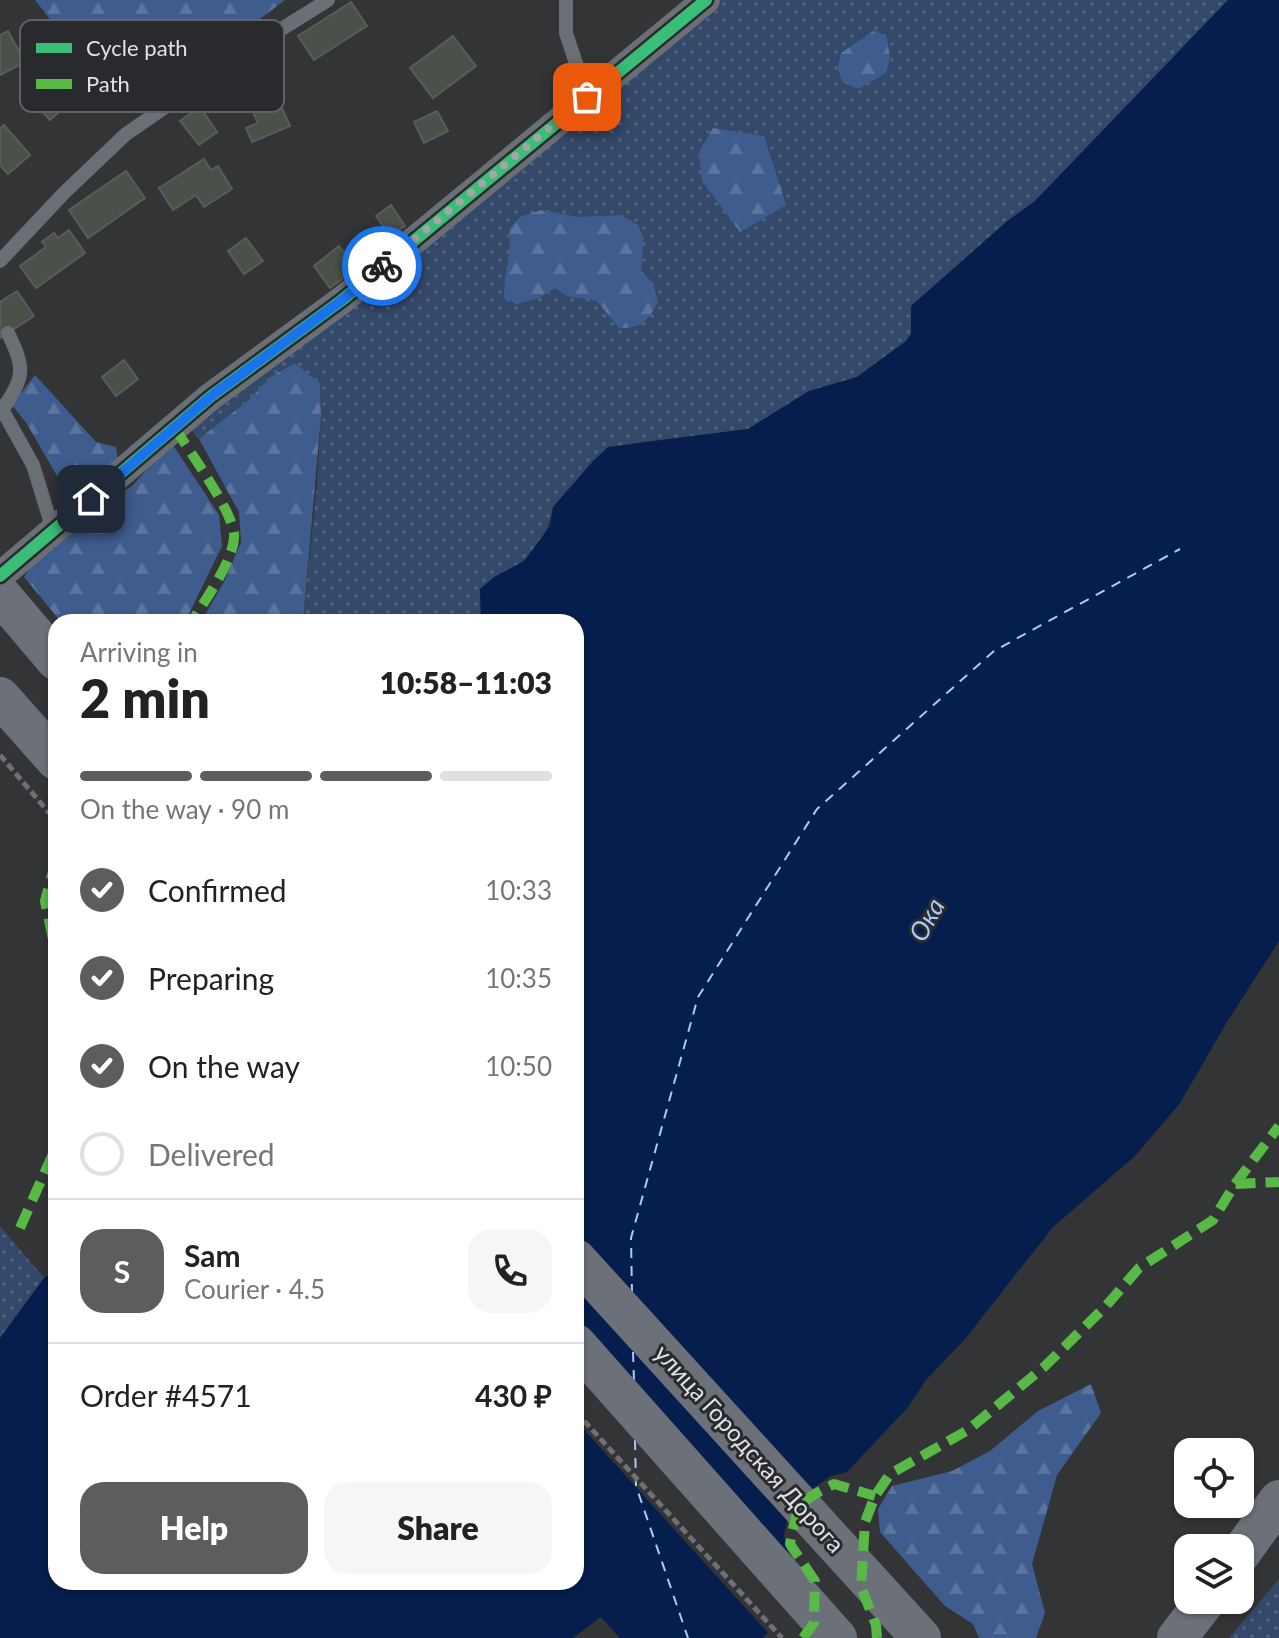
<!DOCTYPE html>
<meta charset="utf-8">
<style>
body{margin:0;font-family:Lato,sans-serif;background:#f6f6f6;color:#222;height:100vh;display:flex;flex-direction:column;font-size:30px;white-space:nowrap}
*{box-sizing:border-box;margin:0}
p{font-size:26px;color:#767676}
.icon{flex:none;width:44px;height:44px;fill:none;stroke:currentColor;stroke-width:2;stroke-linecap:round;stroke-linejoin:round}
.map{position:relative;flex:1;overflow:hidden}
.sheet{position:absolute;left:48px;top:614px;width:536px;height:976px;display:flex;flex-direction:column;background:#fff;border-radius:24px;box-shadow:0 2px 6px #0004}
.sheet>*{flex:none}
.fabs{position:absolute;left:1174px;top:1438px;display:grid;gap:16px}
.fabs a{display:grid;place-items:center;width:80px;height:80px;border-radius:16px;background:#fff;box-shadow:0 2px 6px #0004;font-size:40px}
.pin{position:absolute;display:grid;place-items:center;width:68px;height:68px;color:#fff;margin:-34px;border-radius:16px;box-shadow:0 4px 12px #0006}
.courier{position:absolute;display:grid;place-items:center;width:80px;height:80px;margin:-40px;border:6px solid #1a73e8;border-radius:50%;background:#fff;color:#222;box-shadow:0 2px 10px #0007}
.overview em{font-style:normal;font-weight:800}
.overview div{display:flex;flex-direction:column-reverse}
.overview{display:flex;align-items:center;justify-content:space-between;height:136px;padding:0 32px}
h1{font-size:52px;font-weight:800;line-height:60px}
.bar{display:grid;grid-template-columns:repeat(4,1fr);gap:12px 8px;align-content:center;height:96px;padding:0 32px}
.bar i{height:10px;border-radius:6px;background:#e0e0e0}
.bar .selected{background:#5c5d5e}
.bar p{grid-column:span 4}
.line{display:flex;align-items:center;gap:20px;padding:0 32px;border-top:2px solid #e0e0e0}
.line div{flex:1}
.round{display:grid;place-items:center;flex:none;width:84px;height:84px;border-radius:24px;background:#f6f6f6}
ol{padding:0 32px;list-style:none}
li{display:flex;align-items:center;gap:24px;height:88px}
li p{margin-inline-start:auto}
li .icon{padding:8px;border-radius:50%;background:#5c5d5e;color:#fff;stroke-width:4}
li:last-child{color:#767676}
li i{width:44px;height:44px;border:4px solid #e0e0e0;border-radius:50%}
.action{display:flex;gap:16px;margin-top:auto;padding:16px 32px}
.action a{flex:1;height:92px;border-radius:24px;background:#5c5d5e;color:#fff;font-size:32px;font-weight:800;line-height:92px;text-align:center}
.action a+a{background:#f6f6f6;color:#222}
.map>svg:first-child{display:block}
.grass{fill:url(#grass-dots)}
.forest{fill:url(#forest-firs)}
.water{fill:#051e4d}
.pier{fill:#333436}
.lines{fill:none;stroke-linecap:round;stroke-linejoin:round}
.ferry{stroke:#aac9fc;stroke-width:2;stroke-dasharray:10 8;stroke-linecap:butt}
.building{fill:#4a5148;stroke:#5a5b5b;stroke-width:2}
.path{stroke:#6d7075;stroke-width:5;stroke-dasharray:8 4;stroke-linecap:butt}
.service{stroke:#6a6f76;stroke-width:14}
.minor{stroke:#6a6f76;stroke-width:28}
.secondary{stroke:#6c7079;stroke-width:40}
.quiet{stroke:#58b947;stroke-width:10;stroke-dasharray:20 10;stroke-linecap:butt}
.cycleway-casing{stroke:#282a2d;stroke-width:17}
.cycleway{stroke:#3abd76;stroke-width:12}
.done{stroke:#a3a5a7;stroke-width:8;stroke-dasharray:0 14.4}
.route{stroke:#1a73e8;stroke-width:10}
.labels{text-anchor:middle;stroke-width:6;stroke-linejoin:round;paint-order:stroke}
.street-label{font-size:24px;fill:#e0e2e4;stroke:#282a2d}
.water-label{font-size:26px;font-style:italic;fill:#aac9fc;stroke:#282a2d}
.key{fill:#282a2d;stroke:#5f6164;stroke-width:2}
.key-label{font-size:22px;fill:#e0e2e4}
</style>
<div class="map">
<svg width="1279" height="1638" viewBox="0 0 1279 1638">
<defs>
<pattern id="grass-dots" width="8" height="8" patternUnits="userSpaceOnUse" patternTransform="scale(2)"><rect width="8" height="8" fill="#34496a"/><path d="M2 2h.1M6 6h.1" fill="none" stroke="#51637f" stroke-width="1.8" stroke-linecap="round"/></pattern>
<pattern id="forest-firs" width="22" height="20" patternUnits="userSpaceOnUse" patternTransform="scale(2)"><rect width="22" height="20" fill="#3e5d8e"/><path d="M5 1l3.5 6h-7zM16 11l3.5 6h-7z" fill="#5a749e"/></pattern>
</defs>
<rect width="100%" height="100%" fill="#333436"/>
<g class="grass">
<path d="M694,0H1228L1035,201L1006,222L906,341L857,377L809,391L748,429L633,443L553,507C550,526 539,549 523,561C510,572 494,578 480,589L481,622H303L317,485L321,416L320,383L269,378L251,398L199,439L178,413L338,294Z"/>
<polygon points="0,1226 44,1278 0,1338"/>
<polygon points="1279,1579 1279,1638 1229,1638"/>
</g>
<g class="forest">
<polygon points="35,0 285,0 243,32 225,39 162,40 138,56 107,52 58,29"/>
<polygon points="875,30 887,38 890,58 886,73 858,89 842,82 838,67 841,53"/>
<polygon points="713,128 764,136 786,205 740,232 702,181 699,152"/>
<path d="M541,210L578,217L621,215L638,225L644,239L641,271L653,283L658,302C647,322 643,328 619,328L597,301L567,296L555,288L539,298L517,304L504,298C504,274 512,253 509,230L520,217Z"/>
<polygon points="295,363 320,383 321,416 303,622 201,622 225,580 241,542 239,512 199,439 251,398 269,378"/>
<polygon points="35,375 96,442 116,447 119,466 81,491 68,488 60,481 27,424 12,405"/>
<polygon points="173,445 219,515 222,546 185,622 61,622 24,577 35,560 79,520 133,485 159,456"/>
<polygon points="1091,1384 1101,1413 1057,1475 1032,1564 1045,1613 1036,1638 979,1638 973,1624 945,1606 880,1532 878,1509 892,1486 952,1471 990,1451 1038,1411"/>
</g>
<polygon class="water" points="1228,0 1279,0 1279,941 1227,1022 1180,1103 1135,1156 1053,1227 965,1339 925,1381 909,1406 847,1472 831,1476 790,1504 784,1535 788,1554 781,1617 763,1638 620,1638 601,1617 573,1638 0,1638 0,1338 44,1278 56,1270 56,1582 576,1582 576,622 481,622 480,589 494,577 524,561 550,526 553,507 593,461 608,447 748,429 809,391 857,377 906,341 911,334 911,306 1006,222 1035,201"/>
<polygon class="pier" points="576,1321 742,1506 800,1575 785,1618 770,1635 576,1421"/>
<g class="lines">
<g class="ferry">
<polyline points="632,1294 631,1238 698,997 817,809 994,651 1180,549"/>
<polyline points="633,1352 634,1381"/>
<polyline points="635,1440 636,1486 688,1638"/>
</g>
</g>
<g class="building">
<polygon points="351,2 367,26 314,60 298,36"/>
<polygon points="8,31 25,62 0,75 0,35"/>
<polygon points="453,36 476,66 433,98 410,68"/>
<polygon points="55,71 77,96 50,120 28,96"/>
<polygon points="276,95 290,126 252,142 246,128 258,123 250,106"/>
<polygon points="200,107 217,132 199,145 180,121"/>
<polygon points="437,111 448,131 424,143 414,122"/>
<polygon points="4,125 30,155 8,174 0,165 0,128"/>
<polygon points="204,159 211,170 218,166 232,189 204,207 196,195 173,210 159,188"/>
<polygon points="126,171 145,198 88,238 69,210"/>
<polygon points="391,205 405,226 390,236 376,216"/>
<polygon points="69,230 85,253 36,288 20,266 46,247 42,242 54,233 58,238"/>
<polygon points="246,238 263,261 244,274 228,251"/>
<polygon points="339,246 356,268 330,288 314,266"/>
<polygon points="17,291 34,316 0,338 0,302"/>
<polygon points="124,360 138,379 116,396 102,377"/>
</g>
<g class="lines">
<g class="path">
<polyline points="0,755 56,821"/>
<polyline points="576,1412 782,1638"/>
</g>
<g class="service">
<polyline points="566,0 566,33 587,97"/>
<polyline points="0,261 64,193 126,134 248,50 328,0"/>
<polyline points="0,406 33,465 53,530"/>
<path d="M3,409C25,375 25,369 8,333"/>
</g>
<polyline class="minor" points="0,576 210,397 342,300 706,0"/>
<g class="secondary">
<polyline points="0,594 56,660"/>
<polyline points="0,697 56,760"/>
<polyline points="576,1259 921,1638"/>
<polyline points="576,1344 837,1638"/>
<polyline points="1240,1554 1279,1500"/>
<polyline points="1177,1638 1206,1600"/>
</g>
<g class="quiet">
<path d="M175,428C188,450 237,516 234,538C232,564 205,599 192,622"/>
<polyline points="56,860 45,901 56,954"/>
<polyline points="1235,1184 1279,1126"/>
<polyline points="20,1228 52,1156 56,1161"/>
<path d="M803,1638L814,1623L815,1581L790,1544C797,1507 798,1501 834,1484L875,1496"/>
<polyline points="877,1638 876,1625 861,1587 865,1522 875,1496 890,1474 968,1430 1044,1367 1105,1307 1139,1268 1213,1220 1235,1184 1279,1182"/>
</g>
<g class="cycleway-casing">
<polyline id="cycleway" points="0,576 210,397 342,300 706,0"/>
</g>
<use href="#cycleway" class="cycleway"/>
</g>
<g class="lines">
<polyline class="done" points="382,266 587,97"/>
<polyline class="route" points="91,499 210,397 342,300 382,266"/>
</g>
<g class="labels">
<g class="street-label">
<text transform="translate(749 1449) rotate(48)" y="8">улица Городская Дорога</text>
</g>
<g class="water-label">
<text transform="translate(927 920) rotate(-61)" y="9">Ока</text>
</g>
</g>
<rect x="20" y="20" width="264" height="92" rx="12" class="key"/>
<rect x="36" y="43" width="36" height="10" fill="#3abd76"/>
<rect x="36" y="79" width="36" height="10" fill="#58b947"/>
<g class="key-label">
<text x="86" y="56">Cycle path</text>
<text x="86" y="92">Path</text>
</g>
</svg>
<div class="fabs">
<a><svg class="icon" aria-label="locate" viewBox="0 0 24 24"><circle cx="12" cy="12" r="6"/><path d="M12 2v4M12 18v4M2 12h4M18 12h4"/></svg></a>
<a><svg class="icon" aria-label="layers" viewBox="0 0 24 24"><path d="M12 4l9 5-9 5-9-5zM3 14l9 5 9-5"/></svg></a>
</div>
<div class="pin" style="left:587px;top:97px;background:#ea580c"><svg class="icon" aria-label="bag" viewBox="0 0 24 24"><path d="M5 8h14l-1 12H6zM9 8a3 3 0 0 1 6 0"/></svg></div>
<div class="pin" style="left:91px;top:499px;background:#1f2937"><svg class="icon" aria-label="home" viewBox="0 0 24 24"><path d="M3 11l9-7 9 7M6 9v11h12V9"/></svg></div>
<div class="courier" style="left:382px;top:266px"><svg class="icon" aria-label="bike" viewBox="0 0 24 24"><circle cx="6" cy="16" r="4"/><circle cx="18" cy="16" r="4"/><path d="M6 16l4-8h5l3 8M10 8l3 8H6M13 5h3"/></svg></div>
<section class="sheet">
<div class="overview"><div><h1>2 min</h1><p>Arriving in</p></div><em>10:58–11:03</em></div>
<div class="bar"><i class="selected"></i><i class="selected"></i><i class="selected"></i><i></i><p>On the way · 90 m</p></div>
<ol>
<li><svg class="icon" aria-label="check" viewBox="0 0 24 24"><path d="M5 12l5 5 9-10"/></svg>Confirmed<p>10:33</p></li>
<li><svg class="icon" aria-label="check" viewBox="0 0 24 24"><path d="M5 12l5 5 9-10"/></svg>Preparing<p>10:35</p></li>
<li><svg class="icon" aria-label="check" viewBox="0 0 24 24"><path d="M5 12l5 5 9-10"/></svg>On the way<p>10:50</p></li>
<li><i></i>Delivered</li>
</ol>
<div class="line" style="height:144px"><b class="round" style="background:#5c5d5e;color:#fff">S</b><div><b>Sam</b><p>Courier · 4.5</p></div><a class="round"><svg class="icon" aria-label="phone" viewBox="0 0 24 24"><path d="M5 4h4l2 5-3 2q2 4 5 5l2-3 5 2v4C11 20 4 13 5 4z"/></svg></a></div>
<div class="line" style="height:104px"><div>Order #4571</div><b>430 ₽</b></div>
<div class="action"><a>Help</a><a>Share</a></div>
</section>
</div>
